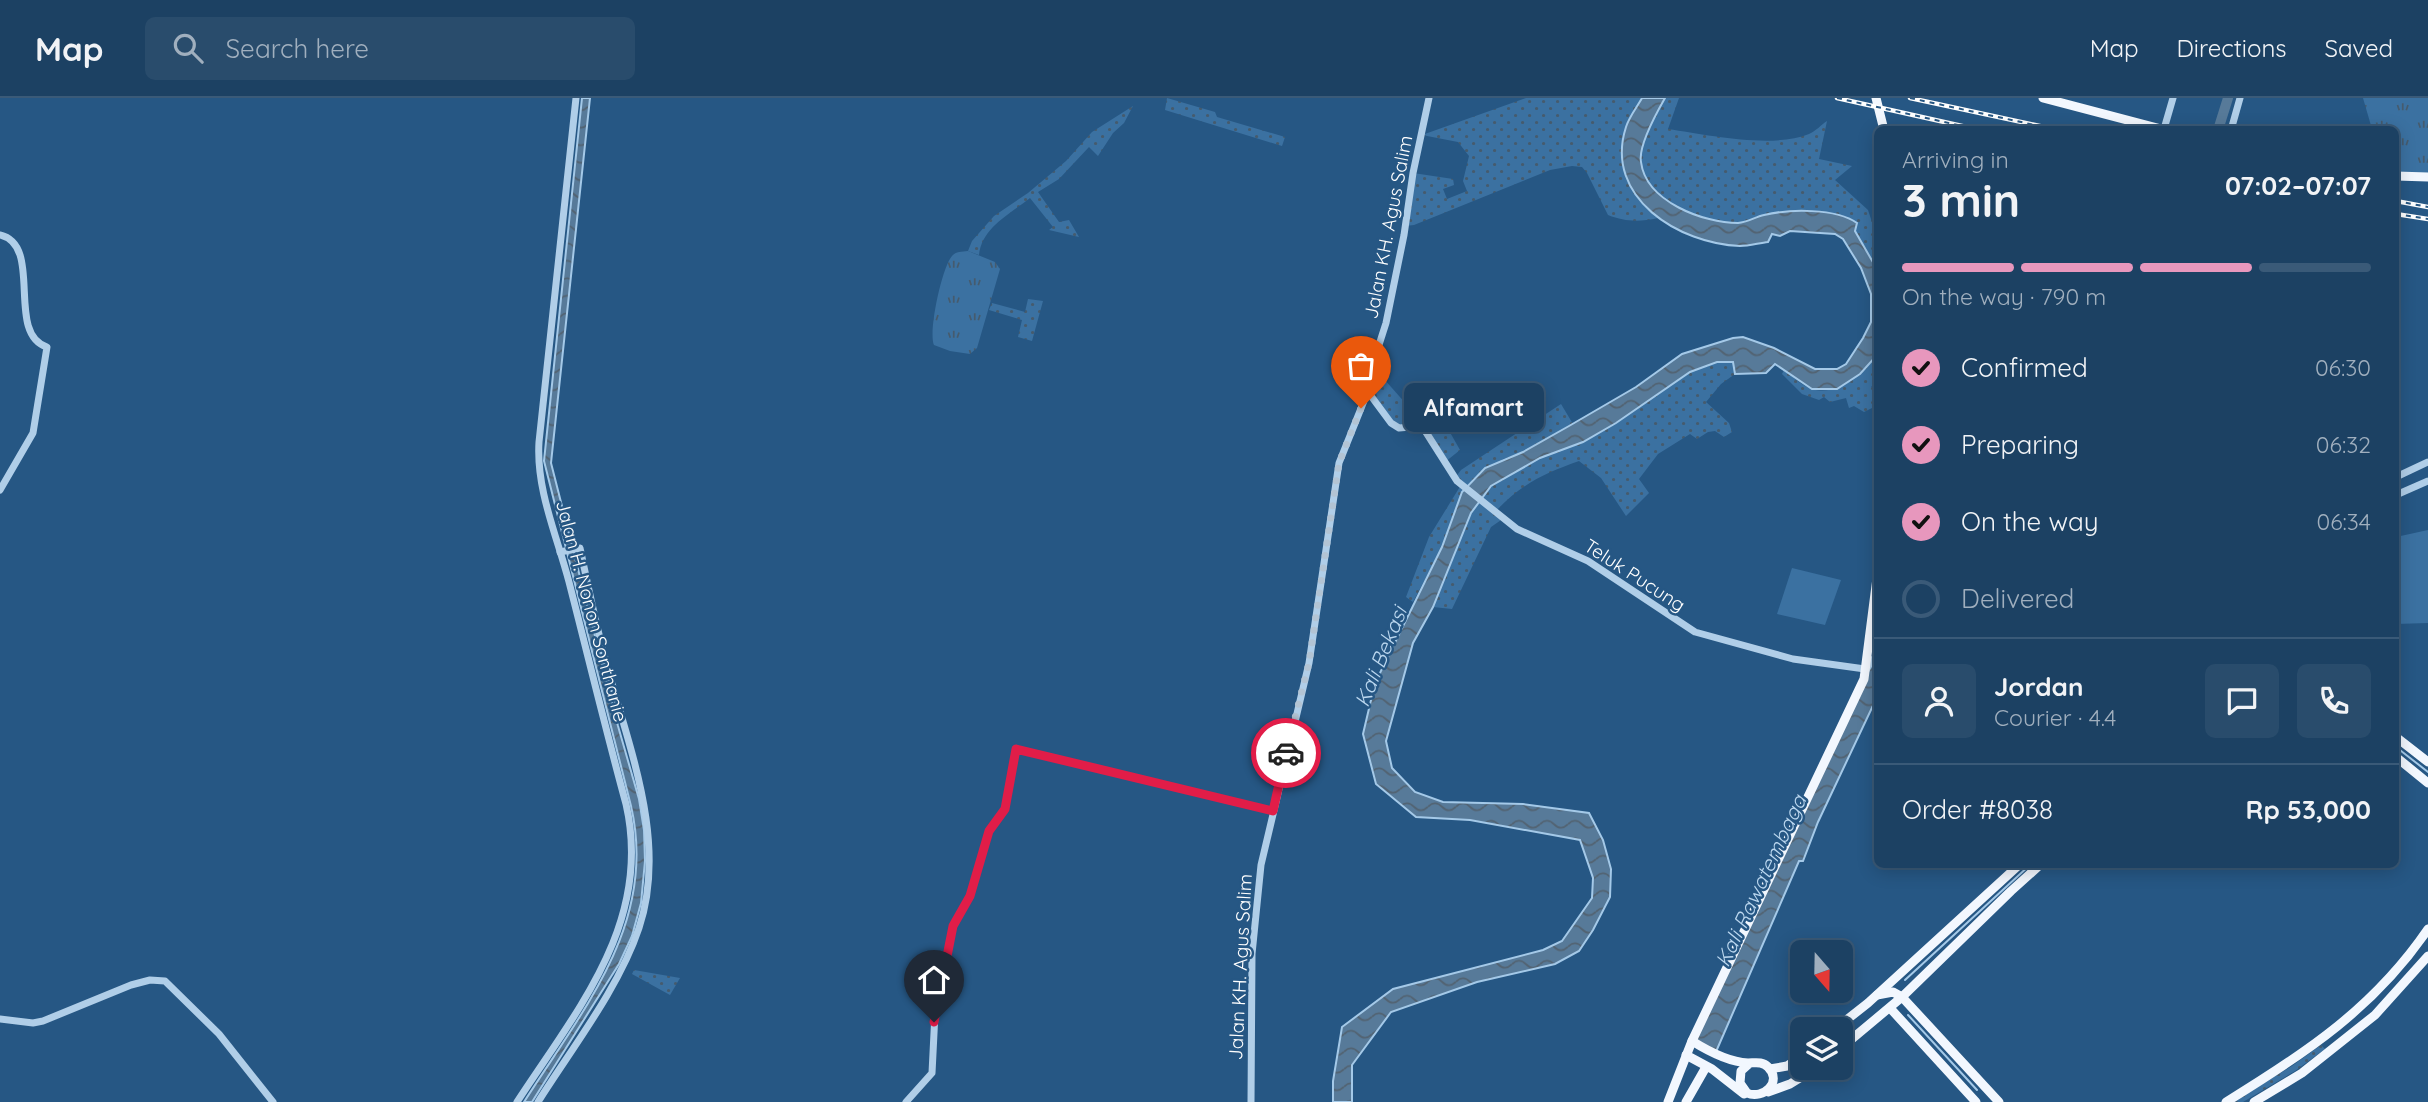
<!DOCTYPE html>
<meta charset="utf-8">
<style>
body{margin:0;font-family:Quicksand,sans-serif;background:#294c6c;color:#f1f3f6;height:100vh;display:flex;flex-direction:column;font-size:26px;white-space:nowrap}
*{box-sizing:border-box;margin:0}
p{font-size:23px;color:#a0afbe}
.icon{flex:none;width:38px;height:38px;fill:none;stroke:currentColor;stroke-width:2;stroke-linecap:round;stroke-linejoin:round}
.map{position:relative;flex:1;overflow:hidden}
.drawer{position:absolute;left:1874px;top:28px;width:525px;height:742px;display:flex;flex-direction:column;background:#1c4163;border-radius:10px;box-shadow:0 4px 18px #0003,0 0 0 2px #3a5a78}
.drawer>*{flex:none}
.needle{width:46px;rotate:160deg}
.controls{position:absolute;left:1790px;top:842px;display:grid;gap:14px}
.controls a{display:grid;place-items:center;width:63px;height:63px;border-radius:10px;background:#1c4163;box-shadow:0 4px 18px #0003,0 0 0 2px #3a5a78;font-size:35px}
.pin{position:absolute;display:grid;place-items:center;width:60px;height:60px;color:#fff;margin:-72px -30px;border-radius:50% 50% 50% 0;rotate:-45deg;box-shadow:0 0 7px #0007}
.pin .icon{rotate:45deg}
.courier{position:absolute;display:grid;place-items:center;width:70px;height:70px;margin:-35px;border:5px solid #e11d48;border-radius:50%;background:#fff;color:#222;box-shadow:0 2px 9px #0007}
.bubble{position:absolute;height:49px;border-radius:10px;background:#1c4163;box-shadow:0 4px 18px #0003,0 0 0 2px #3a5a78;font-size:23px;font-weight:700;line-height:49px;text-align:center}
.summary em{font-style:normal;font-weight:700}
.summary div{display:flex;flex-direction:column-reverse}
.summary{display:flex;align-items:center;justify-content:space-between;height:119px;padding:0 28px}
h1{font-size:46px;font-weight:700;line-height:52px}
.bar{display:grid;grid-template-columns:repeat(4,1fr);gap:10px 7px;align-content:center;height:84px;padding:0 28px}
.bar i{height:9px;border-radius:5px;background:#3a5a78}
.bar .active{background:#e797bd}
.bar p{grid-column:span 4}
.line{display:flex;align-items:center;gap:18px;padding:0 28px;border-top:2px solid #3a5a78}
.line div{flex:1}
.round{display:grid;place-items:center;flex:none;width:74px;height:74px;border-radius:10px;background:#294c6c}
ol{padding:0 28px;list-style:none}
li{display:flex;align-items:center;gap:21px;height:77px}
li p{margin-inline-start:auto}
li .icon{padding:7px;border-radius:50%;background:#e797bd;color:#111;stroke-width:4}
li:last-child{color:#a0afbe}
li i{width:38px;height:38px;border:4px solid #3a5a78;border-radius:50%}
header{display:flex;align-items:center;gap:42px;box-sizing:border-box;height:98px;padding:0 35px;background:#1c4163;border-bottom:2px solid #3a5a78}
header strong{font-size:33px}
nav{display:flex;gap:38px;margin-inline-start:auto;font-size:24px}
.search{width:490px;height:63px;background:#294c6c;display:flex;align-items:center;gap:18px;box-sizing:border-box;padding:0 24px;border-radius:10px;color:#a0afbe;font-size:26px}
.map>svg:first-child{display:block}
.grass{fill:url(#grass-dots)}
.park{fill:url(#park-tufts)}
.pitch{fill:#3b71a1}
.water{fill:url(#water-waves);stroke:#a4c9e8;stroke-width:2}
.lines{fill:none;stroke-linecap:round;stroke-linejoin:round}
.stream{stroke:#a4c9e8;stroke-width:2}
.river{stroke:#577a99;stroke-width:10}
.tertiary{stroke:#b0cee8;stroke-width:7}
.primary{stroke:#f2f7fe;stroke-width:9}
.rail-casing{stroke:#fff;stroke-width:4.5}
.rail{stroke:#265784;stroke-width:2;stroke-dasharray:5;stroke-linecap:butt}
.done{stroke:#b3c4d4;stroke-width:7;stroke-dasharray:0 12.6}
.route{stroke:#e11d48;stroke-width:9}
.labels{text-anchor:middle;stroke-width:5;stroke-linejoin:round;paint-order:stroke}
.street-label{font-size:19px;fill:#fff;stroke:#265784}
.water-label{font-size:21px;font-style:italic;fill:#bbd7ef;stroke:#265784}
</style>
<header>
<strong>Map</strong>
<div class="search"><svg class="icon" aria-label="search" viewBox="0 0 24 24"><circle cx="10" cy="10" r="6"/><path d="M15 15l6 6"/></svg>Search here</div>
<nav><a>Map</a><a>Directions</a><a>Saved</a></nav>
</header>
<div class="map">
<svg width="2428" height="1004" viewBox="0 0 2428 1004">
<defs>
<pattern id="grass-dots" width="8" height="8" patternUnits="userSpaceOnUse" patternTransform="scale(1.75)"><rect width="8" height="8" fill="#3b71a1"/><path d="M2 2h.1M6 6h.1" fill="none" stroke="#455b6e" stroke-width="1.8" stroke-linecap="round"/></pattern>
<pattern id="park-tufts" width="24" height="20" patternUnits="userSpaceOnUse" patternTransform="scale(1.75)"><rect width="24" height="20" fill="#3b71a1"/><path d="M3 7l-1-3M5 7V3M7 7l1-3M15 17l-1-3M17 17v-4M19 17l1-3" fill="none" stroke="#455b6e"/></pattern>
<pattern id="water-waves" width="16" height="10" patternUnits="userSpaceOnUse" patternTransform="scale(1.75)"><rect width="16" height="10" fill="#577a99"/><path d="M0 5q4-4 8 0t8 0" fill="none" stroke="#526372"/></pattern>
</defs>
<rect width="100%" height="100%" fill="#265784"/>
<g class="grass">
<polygon points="1167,0 1215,14 1217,19 1285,39 1282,48 1165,12"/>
<path d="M1526,0H1642L1626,28L1658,120C1639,124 1626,124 1608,117L1587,75L1582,69L1572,68L1550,72L1414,127L1405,128L1413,75L1453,81L1454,87L1443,91L1447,101L1467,93L1463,83L1469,58L1458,44L1422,37Z"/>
<path d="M1665,0H1679L1668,31C1708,37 1772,51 1809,36C1816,33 1821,27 1827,23L1819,61L1852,68L1835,82L1868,112L1878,142V174L1848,119C1823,113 1794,112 1769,116C1758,118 1750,124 1738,125C1704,125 1646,104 1641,64C1638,48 1657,14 1665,0Z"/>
<path d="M1133,8L1124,25L1113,35L1098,58L1089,49L1059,81L1038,94L1059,124L1069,122L1079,139L1049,132L1053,129L1030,100C1010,116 982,129 979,157L968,153L972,143L994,118L1028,95L1066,63L1092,34Z"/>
<polygon points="1028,201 1043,203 1032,243 1018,239 1022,222 989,212 992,205 1025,214"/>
<path d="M1878,256V282L1871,289L1878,293V307L1864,314L1854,308L1849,310L1846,300L1830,304L1824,299L1819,302L1802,296L1782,276L1784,272C1792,278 1802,288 1812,291C1837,299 1865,275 1878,256Z"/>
<path d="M1733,263L1735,276L1721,286L1706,304L1729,325L1732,334L1724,339L1715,333L1708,334L1697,341L1690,336L1658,356L1639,381L1649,395L1626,418L1601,380L1579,363C1545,375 1521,386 1496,413L1504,420L1491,429L1452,511L1433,509L1471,415L1490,388L1540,360L1583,344L1616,325L1690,274L1717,264Z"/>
<polygon points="1370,269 1384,281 1407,307 1430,305 1435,308 1460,352 1445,364 1425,331 1399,330 1366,297"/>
<polygon points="1561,306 1573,326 1523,354 1503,361 1462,394 1442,449 1413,504 1406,499 1429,439 1461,387 1455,380 1461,372"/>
<polygon points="634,872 680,880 670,897 632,876"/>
<polygon points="2321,947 2325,951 2295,973 2243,1004 2233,1004 2292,968"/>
</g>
<g class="park">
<polygon points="2363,0 2428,0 2428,79 2396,78 2396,32 2372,31"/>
<path d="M968,153L995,164L1000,171L977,250L970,256L950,253L934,247C928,234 942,169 952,158C956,153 962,154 968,153Z"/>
</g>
<g class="pitch">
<polygon points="2428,432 2428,525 2396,526 2396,439"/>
<polygon points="1792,470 1841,482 1825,527 1777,516"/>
</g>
<g class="water">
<path d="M582,0H590L551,365L618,628L639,701L644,732L645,763L641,805L632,838L619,866L532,1004H524C583,911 658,825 631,708L544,363Z"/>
<path d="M1642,0H1665C1657,14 1638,48 1641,64C1646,104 1704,125 1738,125C1748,124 1755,119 1764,117C1789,111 1836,110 1857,125L1855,133L1878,173V256L1860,276L1837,291H1812L1775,266L1766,275L1735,276L1733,264H1717L1690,274L1616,325L1583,344L1540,360L1491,388L1471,415L1433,509L1413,545L1386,643L1392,670L1415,694L1443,704L1523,706L1589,715L1603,742L1611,771L1610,799L1593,832L1579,853L1555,866L1477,884L1391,914L1352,967V1004H1333V983L1342,929L1393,891L1543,852L1562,843L1592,800L1593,780L1580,742L1470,722L1416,719L1376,686L1363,636L1375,585L1442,449L1462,394L1485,370L1523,354L1569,328L1636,289L1682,256L1733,240L1743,239L1774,250L1815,271H1837L1846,266L1863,240L1871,224V196L1861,170L1843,141L1835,136L1790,133L1780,138L1772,136L1768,144C1759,145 1749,148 1740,148C1680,146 1603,100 1626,29C1629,19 1637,9 1642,0Z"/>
<polygon points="1878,556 1878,597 1818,724 1803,763 1799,763 1715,956 1692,943 1864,581"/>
</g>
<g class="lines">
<g class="stream">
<polyline points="2396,649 2428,674"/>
<polyline points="1905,882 2031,766"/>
<polyline points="1908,917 1977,992"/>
</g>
<polyline class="river" points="2218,32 2228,0"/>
<g class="tertiary">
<polyline points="2164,31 2173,0"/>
<polyline points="2231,32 2240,0"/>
<path d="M0,137C44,147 5,236 47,249L33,335L0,392"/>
<polyline points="1366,297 1371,298 1391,325 1399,330 1422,328 1457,383 1517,431 1588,463 1695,534 1793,561 1865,571 1878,556"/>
<polyline points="2396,379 2428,364"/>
<polyline points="2396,397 2428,383"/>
<polyline points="0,921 33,925 43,923 131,887 150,882 165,883 219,936 273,1004"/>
<path d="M517,1004C577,912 653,824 626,706C606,633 588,558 569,484C557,438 536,392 539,344L576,0"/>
<path d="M538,1004C572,950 619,890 639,830C667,746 631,655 609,575C597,533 589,492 580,450L560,454"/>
<polyline points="906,1004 932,975 935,915 953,828 970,798 989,733 1005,711 1016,651 1273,713"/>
<polyline points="1251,1004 1252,856 1261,767 1309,565 1339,365 1366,298 1370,269 1378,250 1386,225 1404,137 1413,75 1429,0"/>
</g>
<g class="primary">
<polyline points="1876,0 1884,32"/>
<polyline points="2043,0 2165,32"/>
<polyline points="2396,78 2428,79"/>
<polyline points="2396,639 2428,664"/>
<polyline points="2396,659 2428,685"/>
<polyline points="1877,897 1893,894 1902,899 1999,1004"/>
<polyline points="1890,910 1976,1004"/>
<polyline points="1835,931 1868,905 2020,766"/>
<path d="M1692,943C1708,953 1728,964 1748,965C1755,965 1762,963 1768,969C1783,984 1763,1002 1747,995L1740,985L1741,973L1750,965"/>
<polyline points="1841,950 1902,899 2011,793 2041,766"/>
<polyline points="1686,957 1712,971 1744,996"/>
<polyline points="1770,971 1787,968 1802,958"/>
<polyline points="1768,994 1790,986 1816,970"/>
<polyline points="1668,1004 1692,943 1864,581 1878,472"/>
<polyline points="1686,1004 1706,969"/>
<path d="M2226,1004C2306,955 2374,910 2428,831"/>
<polyline points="2254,1004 2302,975 2375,917 2428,858"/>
</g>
<g class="rail-casing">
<g id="rail">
<polyline points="1837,0 1980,32"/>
<polyline points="1910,0 2058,32"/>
<polyline points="2396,103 2428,109"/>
<polyline points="2396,116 2428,121"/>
</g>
</g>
<use href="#rail" class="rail"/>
</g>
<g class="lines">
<polyline class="done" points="1286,655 1309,565 1339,365 1361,310"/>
<polyline class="route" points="934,924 953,828 970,798 989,733 1005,711 1016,651 1273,713 1286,655"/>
</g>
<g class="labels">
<g class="street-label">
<text transform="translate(1388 129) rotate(-79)" y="7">Jalan KH. Agus Salim</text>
<text transform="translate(1635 477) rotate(33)" y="7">Teluk Pucung</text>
<text transform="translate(592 513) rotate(75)" y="7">Jalan H. Nonon Sonthanie</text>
<text transform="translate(1240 869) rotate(-87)" y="7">Jalan KH. Agus Salim</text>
</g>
<g class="water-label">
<text transform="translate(1381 559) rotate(-68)" y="7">Kali Bekasi</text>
<text transform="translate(1761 783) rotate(-65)" y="7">Kali Rawatembaga</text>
</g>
</g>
</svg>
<div class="controls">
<a><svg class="needle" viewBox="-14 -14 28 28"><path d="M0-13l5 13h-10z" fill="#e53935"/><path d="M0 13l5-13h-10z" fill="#a0afbe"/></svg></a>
<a><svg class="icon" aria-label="layers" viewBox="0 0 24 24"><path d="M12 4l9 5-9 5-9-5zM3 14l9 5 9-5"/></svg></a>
</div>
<div class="pin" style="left:1361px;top:310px;background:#ea580c"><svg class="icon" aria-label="bag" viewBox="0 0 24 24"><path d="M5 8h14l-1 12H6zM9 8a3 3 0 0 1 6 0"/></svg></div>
<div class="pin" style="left:934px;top:924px;background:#1f2937"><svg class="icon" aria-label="home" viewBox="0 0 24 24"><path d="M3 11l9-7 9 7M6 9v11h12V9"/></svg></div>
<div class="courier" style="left:1286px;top:655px"><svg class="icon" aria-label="car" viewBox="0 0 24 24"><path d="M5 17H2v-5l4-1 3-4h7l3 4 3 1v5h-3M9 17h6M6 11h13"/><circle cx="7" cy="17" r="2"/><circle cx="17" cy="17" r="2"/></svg></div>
<div class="bubble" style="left:1404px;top:285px;width:140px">Alfamart</div>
<section class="drawer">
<div class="summary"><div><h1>3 min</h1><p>Arriving in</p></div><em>07:02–07:07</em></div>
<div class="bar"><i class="active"></i><i class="active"></i><i class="active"></i><i></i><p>On the way · 790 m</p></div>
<ol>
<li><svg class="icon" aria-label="check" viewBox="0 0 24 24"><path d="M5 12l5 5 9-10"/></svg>Confirmed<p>06:30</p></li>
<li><svg class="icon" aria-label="check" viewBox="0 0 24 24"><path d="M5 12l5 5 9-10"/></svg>Preparing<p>06:32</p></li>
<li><svg class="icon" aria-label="check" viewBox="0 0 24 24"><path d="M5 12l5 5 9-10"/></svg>On the way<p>06:34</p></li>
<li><i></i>Delivered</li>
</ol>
<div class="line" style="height:126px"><a class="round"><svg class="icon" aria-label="person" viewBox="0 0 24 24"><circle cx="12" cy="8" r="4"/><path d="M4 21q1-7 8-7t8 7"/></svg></a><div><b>Jordan</b><p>Courier · 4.4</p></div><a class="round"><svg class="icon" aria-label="chat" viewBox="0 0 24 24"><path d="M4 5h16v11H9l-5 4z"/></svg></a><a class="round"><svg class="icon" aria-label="phone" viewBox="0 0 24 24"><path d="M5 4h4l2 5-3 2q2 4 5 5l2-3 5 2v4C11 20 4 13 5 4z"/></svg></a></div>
<div class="line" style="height:91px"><div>Order #8038</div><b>Rp 53,000</b></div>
</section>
</div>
